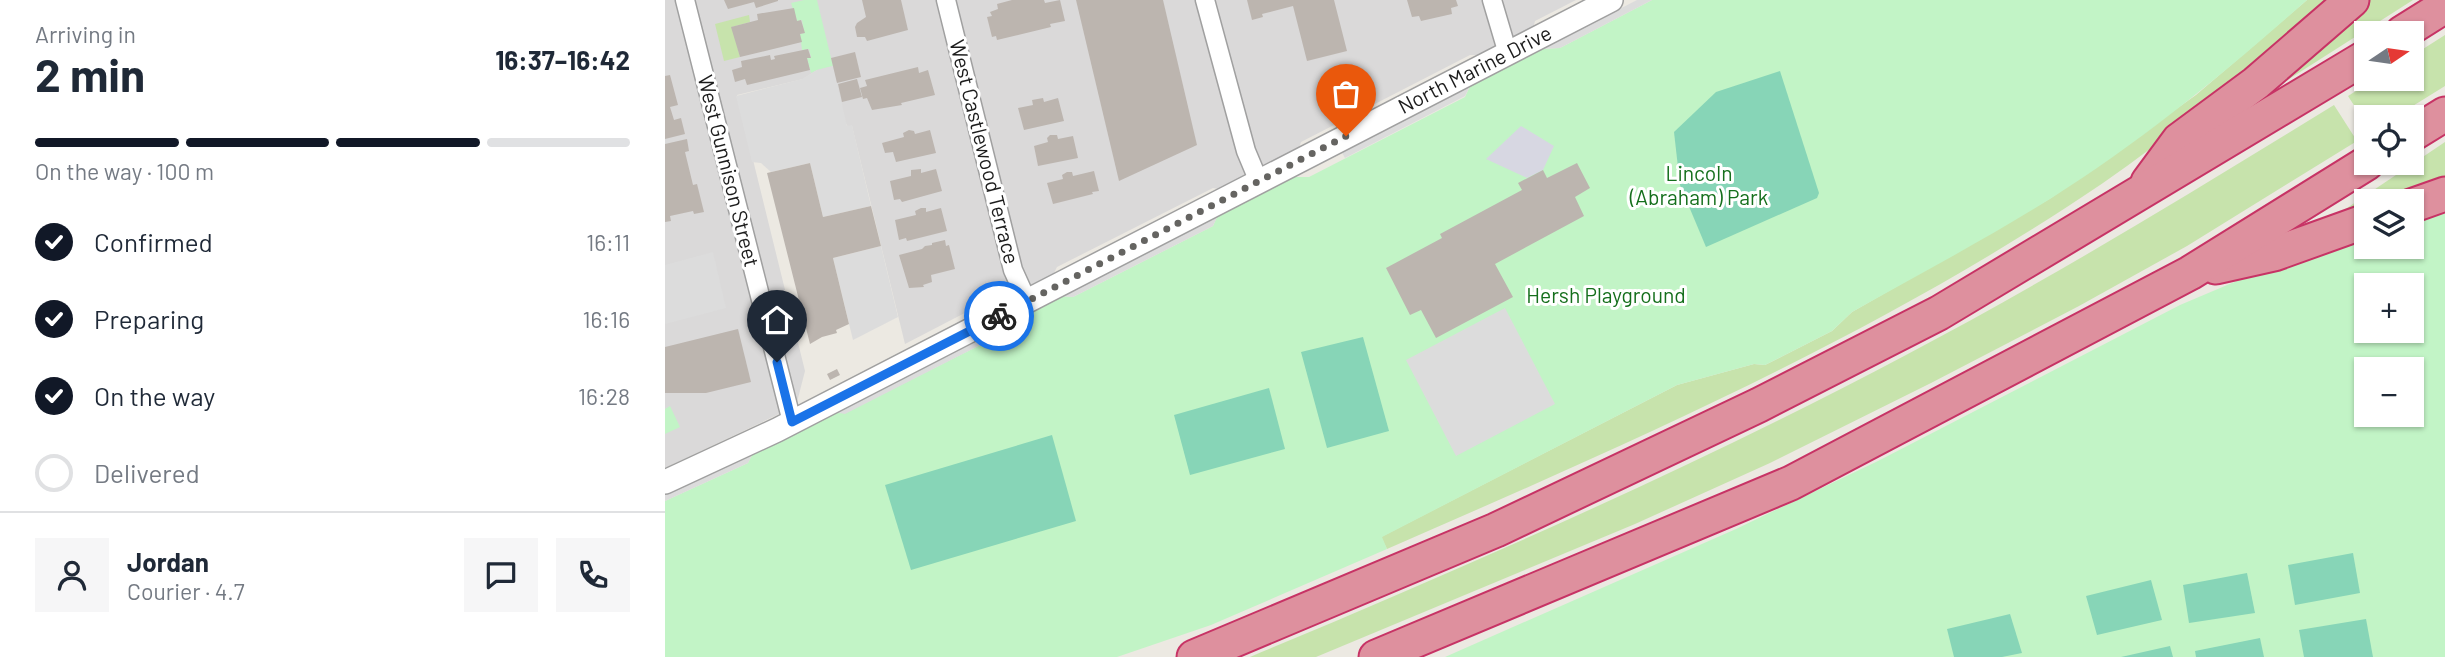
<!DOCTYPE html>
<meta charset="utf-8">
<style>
body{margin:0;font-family:Barlow,sans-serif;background:#f6f6f7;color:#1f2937;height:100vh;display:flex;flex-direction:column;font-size:26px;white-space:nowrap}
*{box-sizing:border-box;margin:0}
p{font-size:23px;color:#747a83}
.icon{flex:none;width:38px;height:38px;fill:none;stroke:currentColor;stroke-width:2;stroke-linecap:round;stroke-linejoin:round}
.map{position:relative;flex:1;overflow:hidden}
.details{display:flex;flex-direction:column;background:#fff;width:665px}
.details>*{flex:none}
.needle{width:46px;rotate:77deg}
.fabs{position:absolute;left:1689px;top:21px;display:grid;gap:14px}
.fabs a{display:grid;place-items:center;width:70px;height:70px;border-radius:0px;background:#fff;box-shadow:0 2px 5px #0004;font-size:35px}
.pin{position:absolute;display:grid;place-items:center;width:60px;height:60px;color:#fff;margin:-72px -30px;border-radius:50% 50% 50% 0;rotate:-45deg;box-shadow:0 0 7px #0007}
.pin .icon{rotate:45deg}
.courier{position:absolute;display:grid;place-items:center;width:70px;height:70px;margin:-35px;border:5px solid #1a73e8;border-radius:50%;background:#fff;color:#222;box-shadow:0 2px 9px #0007}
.overview em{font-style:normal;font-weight:700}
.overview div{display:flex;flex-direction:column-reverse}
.overview{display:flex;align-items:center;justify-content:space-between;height:119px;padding:0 35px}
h1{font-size:46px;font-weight:700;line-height:52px}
.bar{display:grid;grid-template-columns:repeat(4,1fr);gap:10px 7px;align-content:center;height:84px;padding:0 35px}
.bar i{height:9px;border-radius:5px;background:#e0e1e3}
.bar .selected{background:#111827}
.bar p{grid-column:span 4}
.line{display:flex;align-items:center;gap:18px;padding:0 35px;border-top:2px solid #e0e1e3}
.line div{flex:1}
.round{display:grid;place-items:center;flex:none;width:74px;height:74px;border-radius:0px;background:#f6f6f7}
ol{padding:0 35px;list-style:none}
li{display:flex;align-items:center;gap:21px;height:77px}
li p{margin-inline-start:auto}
li .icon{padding:7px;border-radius:50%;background:#111827;color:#fff;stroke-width:4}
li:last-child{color:#747a83}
li i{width:38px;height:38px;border:4px solid #e0e1e3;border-radius:50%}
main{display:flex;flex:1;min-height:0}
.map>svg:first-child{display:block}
.residential{fill:#dad9d9}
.grass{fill:#c7e3ac}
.park{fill:#c2f4c6;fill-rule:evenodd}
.pitch{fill:#87d5b7}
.parking{fill:#dcdcdc}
.plaza{fill:#d7d7e2}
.building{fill:#bcb5af}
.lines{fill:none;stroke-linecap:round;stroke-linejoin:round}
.minor-casing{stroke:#a0a0a0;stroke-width:21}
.tertiary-casing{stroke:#a0a0a0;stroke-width:26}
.motorway-casing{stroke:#c73365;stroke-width:37}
.minor{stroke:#fff;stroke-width:18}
.tertiary{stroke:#fff;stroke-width:23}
.motorway{stroke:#de909e;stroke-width:33}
.done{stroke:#656461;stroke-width:7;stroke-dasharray:0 12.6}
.route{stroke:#1a73e8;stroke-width:9}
.labels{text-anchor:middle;stroke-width:6;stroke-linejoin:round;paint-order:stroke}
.street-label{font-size:21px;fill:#1c1c1c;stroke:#fff}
.park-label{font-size:21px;fill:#156f1c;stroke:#fff}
</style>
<main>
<section class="details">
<div class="overview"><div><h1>2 min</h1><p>Arriving in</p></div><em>16:37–16:42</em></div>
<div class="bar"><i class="selected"></i><i class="selected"></i><i class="selected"></i><i></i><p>On the way · 100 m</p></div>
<ol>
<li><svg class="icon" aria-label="check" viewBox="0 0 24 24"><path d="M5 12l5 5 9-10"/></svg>Confirmed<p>16:11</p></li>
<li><svg class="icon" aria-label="check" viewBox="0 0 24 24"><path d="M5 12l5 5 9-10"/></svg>Preparing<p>16:16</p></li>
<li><svg class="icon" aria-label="check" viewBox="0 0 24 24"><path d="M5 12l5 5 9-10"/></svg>On the way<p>16:28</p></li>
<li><i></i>Delivered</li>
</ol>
<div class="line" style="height:126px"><a class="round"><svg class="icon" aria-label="person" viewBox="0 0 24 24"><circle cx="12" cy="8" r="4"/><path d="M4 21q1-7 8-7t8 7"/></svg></a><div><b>Jordan</b><p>Courier · 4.7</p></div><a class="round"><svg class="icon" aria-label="chat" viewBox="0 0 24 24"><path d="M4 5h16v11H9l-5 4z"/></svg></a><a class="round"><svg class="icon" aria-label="phone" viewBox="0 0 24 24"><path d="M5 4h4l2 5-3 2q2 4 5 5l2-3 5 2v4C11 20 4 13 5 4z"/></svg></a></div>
</section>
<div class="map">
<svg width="1780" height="657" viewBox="0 0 1780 657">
<rect width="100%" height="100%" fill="#ece9e2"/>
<polygon class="residential" points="0,0 911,0 870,21 868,29 817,55 805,55 636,142 633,151 559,190 548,188 392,267 388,275 327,305 317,304 240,344 187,126 183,127 152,70 138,79 72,95 140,371 131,406 0,468"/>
<g class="grass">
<path d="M1642,0H1666C1591,62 1518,128 1438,183C1216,334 967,442 722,549L716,537L1012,385L1089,364L1100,365L1167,331L1187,312L1386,198L1531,95Z"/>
<polygon points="1702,0 1748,0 1599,95"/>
<polygon points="84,15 85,22 67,27 75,57 59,61 50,24"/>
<polygon points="1780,35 1780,86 1730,117 1701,117 1701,124 1683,96 1710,79 1746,79 1747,56"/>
<path d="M1669,105L1692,141L1522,246L1414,306L1266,383L1105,463L970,524L651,657H585C807,564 1028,468 1241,355C1387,278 1528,192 1669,105Z"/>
<polygon points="1780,142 1780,178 1718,201 1701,201 1701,208 1676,212"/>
</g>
<g class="park">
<polygon points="139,0 152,0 168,66 152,70 146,73 142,58 146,57 144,49 137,50 135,34 139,33 137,20 132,21 126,3"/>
<path d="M987,0H1642C1561,72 1477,141 1385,199C1321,239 1253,275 1187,312L1167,331L1100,365L1089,364L1012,385L717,537L722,549L546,625L452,657H0V501L83,463L87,455L158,417L169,412L180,413L331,337L340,324L395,296L408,297L548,226L552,217L627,177H644L800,97L806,84L877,49L895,48Z"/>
<path d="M1780,202V657H780L1071,529L1213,461L1515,305L1600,269L1701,232V247H1746L1747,215ZM1701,285H1746V331H1701ZM1701,369H1746V415H1701Z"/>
<polygon points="5,406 15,427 0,434 0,409"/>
</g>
<g class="pitch">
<polygon points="1115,71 1154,193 1152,198 1041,247 1015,185 1009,132 1051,92"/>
<polygon points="698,337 724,431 662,448 636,352"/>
<polygon points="604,388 620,449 525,475 509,415"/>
<polygon points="387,435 411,521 246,570 220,485"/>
<polygon points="1688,553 1695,593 1630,605 1623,565"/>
<polygon points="1582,573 1590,613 1524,623 1518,585"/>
<polygon points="1486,580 1497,620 1432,635 1421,596"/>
<polygon points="1345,614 1357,653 1337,657 1289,657 1282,629"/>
<polygon points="1701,619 1708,657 1639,657 1634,630"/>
<polygon points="1595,638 1599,657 1531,657 1530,651"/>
<polygon points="1505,646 1508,657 1456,657"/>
</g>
<g class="parking">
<polygon points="972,0 987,0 895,48 877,49"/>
<polygon points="168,66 182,126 187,125 206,206 158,217 145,163 106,172 96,163 87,162 71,96 137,79 152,70"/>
<polygon points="806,84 800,96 680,158 676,151"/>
<polygon points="552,217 548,226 408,297 395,296"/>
<polygon points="216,246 233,317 188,340 168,258"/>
<polygon points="48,252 61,308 0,324 0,265"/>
<polygon points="840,308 890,404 791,456 741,360"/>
<polygon points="340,324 331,337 180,414 169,412"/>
<polygon points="87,455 83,463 0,501 0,495"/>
</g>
<polygon class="plaza" points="856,126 889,146 878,170 862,178 821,159"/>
<g class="building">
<polygon points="59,0 113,0 113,1 91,8 89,2 63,9"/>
<polygon points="197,0 236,0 243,30 202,41 200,37 192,37 190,27 192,23 201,17"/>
<polygon points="347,0 379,0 380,3 395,0 400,21 385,24 386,27 332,40 331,36 327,37 322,17 327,16 325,12 333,9 332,4"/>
<polygon points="411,0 498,0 532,145 454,181"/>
<polygon points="582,0 669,0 682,51 642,61 628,6 597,14 598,17 587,20"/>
<polygon points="742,0 791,0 793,6 786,8 787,14 756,21 754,16 747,17"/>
<polygon points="129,8 132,21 136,20 140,33 135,34 137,42 75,57 66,27 93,20 92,14"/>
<polygon points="143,49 146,58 142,58 145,70 82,85 80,79 70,82 67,70 77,67 76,61 105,55 106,60 110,59 109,56"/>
<polygon points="190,52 196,77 172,83 166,58"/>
<polygon points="253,67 254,73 263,70 270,95 236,103 237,105 207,110 202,98 198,99 195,88 202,86 200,80"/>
<polygon points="5,75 13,105 5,107 9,120 16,118 20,134 0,139 0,76"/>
<polygon points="192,79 197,97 177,102 173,84"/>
<polygon points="378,98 379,102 393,98 399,121 359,130 353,108 368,105 367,100"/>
<polygon points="244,130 249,131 250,134 265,130 271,153 231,162 228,152 220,153 217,143 239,137 238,133"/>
<polygon points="385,135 392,135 393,139 408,136 413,158 373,166 369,146 383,142 382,138"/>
<polygon points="22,139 24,151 20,152 28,185 32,184 39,212 29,214 28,211 5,216 6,221 0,222 0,144"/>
<polygon points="145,163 158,217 206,206 216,246 168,258 184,324 171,330 172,333 157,337 145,344 102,173"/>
<polygon points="912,163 925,188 910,197 919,216 830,264 848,297 771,338 756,310 745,315 721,268 777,238 775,234 857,190 853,183 878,170 882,178"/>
<polygon points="256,169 256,173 271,169 277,191 237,202 235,199 229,200 225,181 246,176 246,170"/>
<polygon points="429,171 434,191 427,192 428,194 388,204 382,183 398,179 397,175 402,172 407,172 408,176"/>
<polygon points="256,208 261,208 261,212 276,208 282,231 242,241 241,238 234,240 230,220 251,215 250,211"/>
<polygon points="280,240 281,246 284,245 290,269 266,275 267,282 258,285 259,287 244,288 234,255 257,249 260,246 267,245 267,243"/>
<polygon points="73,329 86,382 41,393 0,393 0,347"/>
<polygon points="172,369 175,375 165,380 162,374"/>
</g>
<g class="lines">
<g class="minor-casing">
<g id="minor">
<polyline points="20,0 127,422"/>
<polyline points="281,0 348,270 362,301"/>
<polyline points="540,0 581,151 594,182"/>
<polyline points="827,0 843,54"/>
</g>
</g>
<g class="tertiary-casing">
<polyline id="tertiary" points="0,482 112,430 946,0"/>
</g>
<g class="motorway-casing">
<g id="motorway">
<polyline points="1737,33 1780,6"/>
<polyline points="1746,135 1780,114"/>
<polyline points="1483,182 1514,140 1591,83 1687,0"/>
<polyline points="1746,206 1780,194"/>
<polyline points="1551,267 1609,254 1701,221"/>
<polyline points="529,657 831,530 1094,405 1274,313 1701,57"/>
<polyline points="711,657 1126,483 1525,273 1702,163"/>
</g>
</g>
<use href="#minor" class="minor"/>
<use href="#tertiary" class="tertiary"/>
<use href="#motorway" class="motorway"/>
</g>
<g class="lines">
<polyline class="done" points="334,316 681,136"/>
<polyline class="route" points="112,362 127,422 334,316"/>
</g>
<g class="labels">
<g class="street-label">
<text transform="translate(810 70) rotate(-27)" y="7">North Marine Drive</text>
<text transform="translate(319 152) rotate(76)" y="7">West Castlewood Terrace</text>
<text transform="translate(63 171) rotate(76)" y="7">West Gunnison Street</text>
</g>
<g class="park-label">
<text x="1034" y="181">Lincoln<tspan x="1034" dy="24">(Abraham) Park</tspan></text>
<text x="941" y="303">Hersh Playground</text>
</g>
</g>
</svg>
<div class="fabs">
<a><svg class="needle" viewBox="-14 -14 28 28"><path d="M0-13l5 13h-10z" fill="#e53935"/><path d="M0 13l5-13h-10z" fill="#747a83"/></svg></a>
<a><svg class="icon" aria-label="locate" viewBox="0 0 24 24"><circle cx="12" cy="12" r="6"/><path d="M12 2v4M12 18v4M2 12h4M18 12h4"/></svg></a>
<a><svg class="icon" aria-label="layers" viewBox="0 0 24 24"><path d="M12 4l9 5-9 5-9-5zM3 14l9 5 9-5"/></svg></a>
<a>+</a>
<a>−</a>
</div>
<div class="pin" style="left:681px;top:136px;background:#ea580c"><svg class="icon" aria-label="bag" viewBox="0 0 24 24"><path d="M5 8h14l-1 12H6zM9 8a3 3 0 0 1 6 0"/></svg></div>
<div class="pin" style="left:112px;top:362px;background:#1f2937"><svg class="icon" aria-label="home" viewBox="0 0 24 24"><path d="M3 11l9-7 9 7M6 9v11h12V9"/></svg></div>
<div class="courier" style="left:334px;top:316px"><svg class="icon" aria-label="bike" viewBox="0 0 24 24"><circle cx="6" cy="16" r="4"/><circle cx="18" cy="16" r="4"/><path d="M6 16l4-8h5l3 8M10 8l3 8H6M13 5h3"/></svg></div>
</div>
</main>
